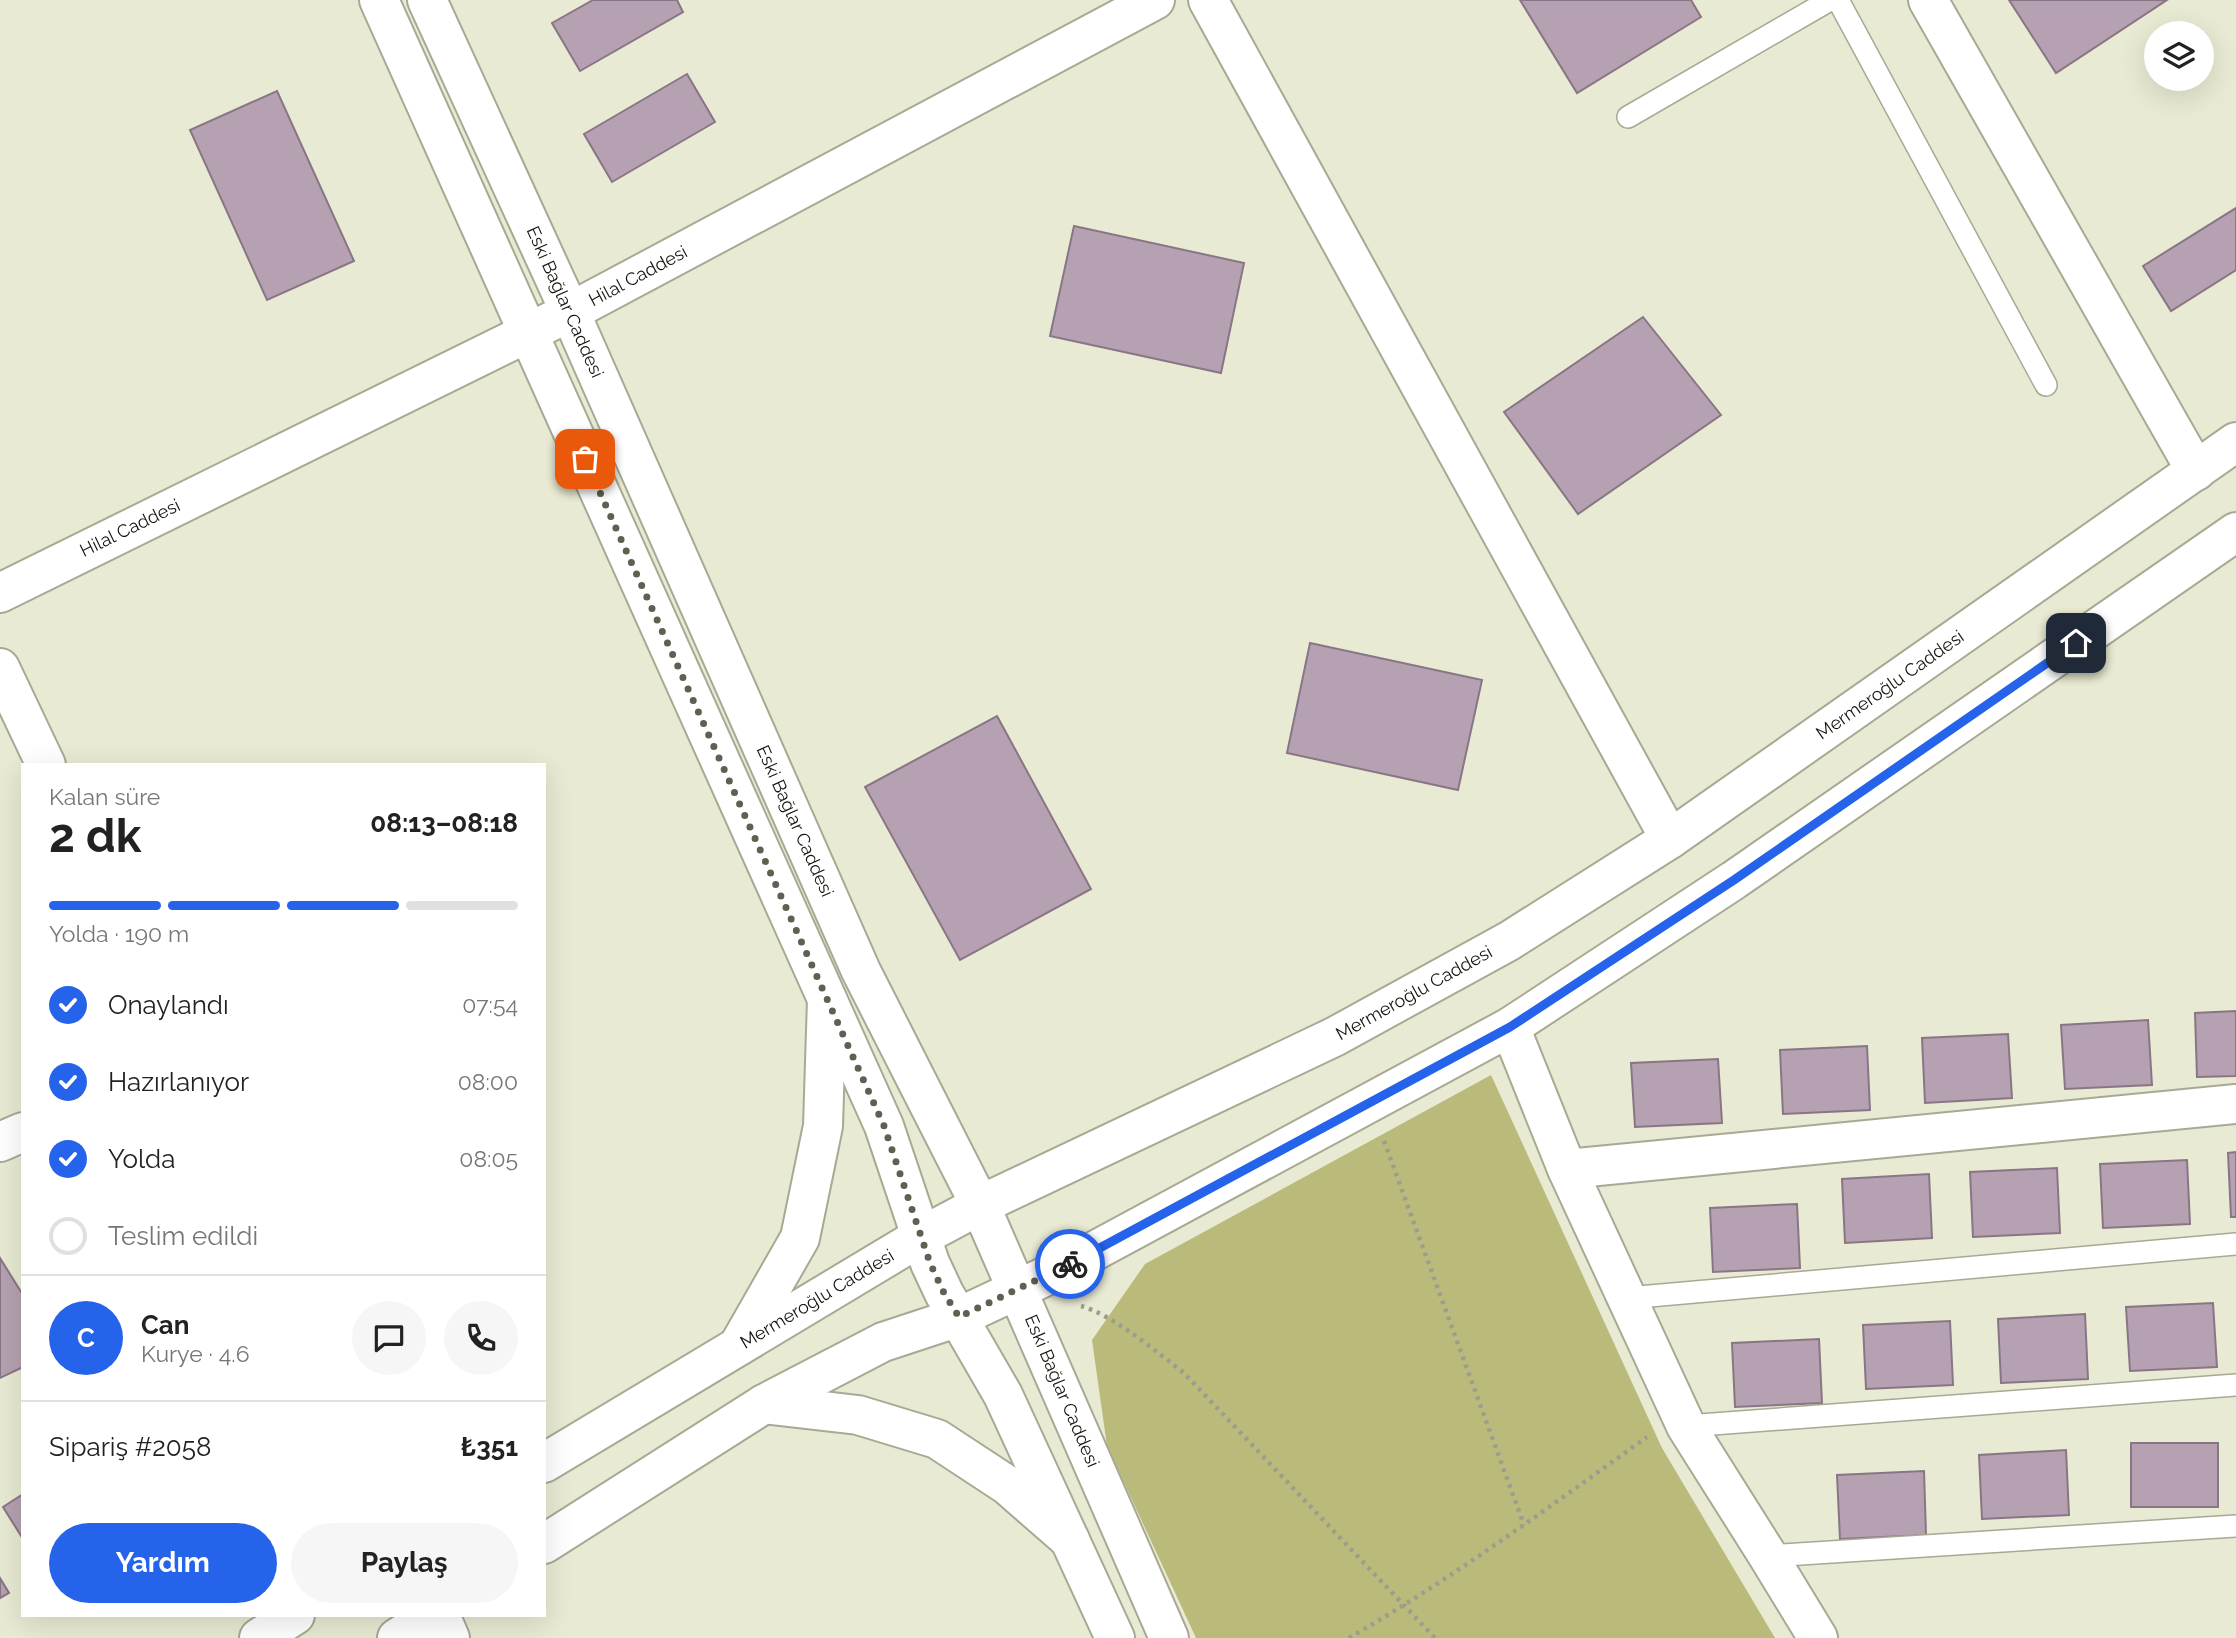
<!DOCTYPE html>
<html lang="tr">
<meta charset="utf-8">
<style>
body{margin:0;font-family:Raleway,sans-serif;background:#f6f6f6;color:#222;height:100vh;display:flex;flex-direction:column;font-size:26px;white-space:nowrap}
*{box-sizing:border-box;margin:0}
p{font-size:23px;color:#767676}
.icon{flex:none;width:38px;height:38px;fill:none;stroke:currentColor;stroke-width:2;stroke-linecap:round;stroke-linejoin:round}
.map{position:relative;flex:1;overflow:hidden}
.drawer{position:absolute;left:21px;top:763px;width:525px;height:854px;display:flex;flex-direction:column;background:#fff;border-radius:0px;box-shadow:0 7px 28px #0002}
.drawer>*{flex:none}
.controls{position:absolute;left:2144px;top:21px;display:grid;gap:14px}
.controls a{display:grid;place-items:center;width:70px;height:70px;border-radius:50%;background:#fff;box-shadow:0 7px 28px #0002;font-size:35px}
.pin{position:absolute;display:grid;place-items:center;width:60px;height:60px;color:#fff;margin:-30px;border-radius:14px;box-shadow:0 4px 10px #0006}
.courier{position:absolute;display:grid;place-items:center;width:70px;height:70px;margin:-35px;border:5px solid #2563eb;border-radius:50%;background:#fff;color:#222;box-shadow:0 2px 9px #0007}
.headline em{font-style:normal;font-weight:700}
.headline div{display:flex;flex-direction:column-reverse}
.headline{display:flex;align-items:center;justify-content:space-between;height:119px;padding:0 28px}
h1{font-size:46px;font-weight:700;line-height:52px}
.bar{display:grid;grid-template-columns:repeat(4,1fr);gap:10px 7px;align-content:center;height:84px;padding:0 28px}
.bar i{height:9px;border-radius:5px;background:#e0e0e0}
.bar .on{background:#2563eb}
.bar p{grid-column:span 4}
.line{display:flex;align-items:center;gap:18px;padding:0 28px;border-top:2px solid #e0e0e0}
.line div{flex:1}
.round{display:grid;place-items:center;flex:none;width:74px;height:74px;border-radius:37px;background:#f6f6f6}
ol{padding:0 28px;list-style:none}
li{display:flex;align-items:center;gap:21px;height:77px}
li p{margin-inline-start:auto}
li .icon{padding:7px;border-radius:50%;background:#2563eb;color:#fff;stroke-width:4}
li:last-child{color:#767676}
li i{width:38px;height:38px;border:4px solid #e0e0e0;border-radius:50%}
.primary-button{display:flex;gap:14px;margin-top:auto;padding:14px 28px}
.primary-button a{flex:1;height:80px;border-radius:42px;background:#2563eb;color:#fff;font-size:28px;font-weight:700;line-height:80px;text-align:center}
.primary-button a+a{background:#f6f6f6;color:#222}
.map>svg:first-child{display:block}
.green{fill:#babb7b}
.building{fill:#b5a1b1;stroke:#897685;stroke-width:2}
.lines{fill:none;stroke-linecap:round;stroke-linejoin:round}
.service-casing{stroke:#a8a993;stroke-width:24}
.minor-casing{stroke:#a8a993;stroke-width:42}
.tertiary-casing{stroke:#a8a993;stroke-width:42}
.secondary-casing{stroke:#a8a993;stroke-width:42}
.path{stroke:#9c9d8c;stroke-width:4.5;stroke-dasharray:3.5 5;stroke-linecap:butt}
.service{stroke:#fff;stroke-width:21}
.minor{stroke:#fff;stroke-width:38}
.tertiary{stroke:#fff;stroke-width:38}
.secondary{stroke:#fff;stroke-width:38}
.done{stroke:#5f6052;stroke-width:7;stroke-dasharray:0 12.6}
.route{stroke:#2563eb;stroke-width:9}
.labels{text-anchor:middle;stroke-width:7;stroke-linejoin:round;paint-order:stroke}
.street-label{font-size:18px;fill:#14150d;stroke:#fff}
</style>
<div class="map">
<svg width="2236" height="1638" viewBox="0 0 2236 1638">
<rect width="100%" height="100%" fill="#e9ead3"/>
<polygon class="green" points="1491,1075 1662,1448 1775,1638 1196,1638 1107,1446 1092,1340 1145,1264"/>
<g class="building">
<polygon points="593,0 677,0 683,12 580,71 552,23"/>
<polygon points="1520,0 1691,0 1701,17 1577,93"/>
<polygon points="2009,0 2167,0 2056,73"/>
<polygon points="687,74 715,122 612,182 584,134"/>
<polygon points="277,91 354,261 267,300 190,130"/>
<polygon points="2236,208 2236,270 2171,311 2143,266"/>
<polygon points="1074,226 1244,263 1221,373 1050,336"/>
<polygon points="1643,317 1721,415 1578,514 1504,412"/>
<polygon points="1310,643 1482,680 1458,790 1287,753"/>
<polygon points="997,716 1091,889 960,960 865,787"/>
<polygon points="2236,1011 2236,1076 2197,1077 2195,1013"/>
<polygon points="2148,1020 2152,1085 2065,1089 2061,1025"/>
<polygon points="2008,1034 2012,1098 1925,1103 1922,1038"/>
<polygon points="1867,1046 1870,1110 1783,1114 1780,1050"/>
<polygon points="1718,1059 1722,1123 1635,1127 1631,1063"/>
<polygon points="2236,1152 2236,1217 2231,1217 2228,1153"/>
<polygon points="2187,1160 2190,1224 2103,1228 2100,1164"/>
<polygon points="2057,1168 2060,1233 1973,1237 1970,1172"/>
<polygon points="1929,1174 1932,1238 1845,1243 1842,1179"/>
<polygon points="1797,1204 1800,1268 1713,1272 1710,1208"/>
<polygon points="0,1258 23,1295 23,1367 0,1378"/>
<polygon points="2213,1303 2217,1367 2130,1371 2126,1307"/>
<polygon points="2085,1314 2088,1379 2001,1383 1998,1319"/>
<polygon points="1950,1321 1953,1385 1866,1389 1863,1325"/>
<polygon points="1819,1339 1822,1403 1735,1407 1732,1343"/>
<rect x="2131" y="1443" width="87" height="64"/>
<polygon points="2066,1450 2069,1515 1982,1519 1979,1455"/>
<polygon points="1924,1471 1926,1535 1840,1539 1837,1475"/>
<polygon points="23,1494 23,1539 3,1507"/>
<polygon points="0,1578 9,1593 0,1598"/>
</g>
<g class="lines">
<g class="service-casing">
<g id="service">
<polyline points="1838,0 2046,385"/>
<polyline points="1628,117 1830,0"/>
<polyline points="1627,1298 2236,1244"/>
<polyline points="1686,1426 2236,1385"/>
<polyline points="1768,1556 2236,1526"/>
</g>
</g>
<g class="minor-casing">
<g id="minor">
<polyline points="1208,0 1670,839"/>
<polyline points="1928,0 2196,471"/>
<polyline points="0,593 570,312 1155,0"/>
<polyline points="0,668 46,765"/>
<polyline points="1510,1027 1567,1169 1686,1426 1768,1556 1818,1638"/>
<polyline points="0,1142 23,1132"/>
<polyline points="1567,1169 2236,1104"/>
<polyline points="440,1615 450,1638"/>
</g>
</g>
<g class="tertiary-casing">
<g id="tertiary">
<polyline points="379,0 884,1126 930,1263 944,1293 1003,1395 1115,1638"/>
<polyline points="427,0 570,312 861,971 980,1205 1169,1638"/>
</g>
</g>
<g class="secondary-casing">
<g id="secondary">
<polyline points="740,1343 800,1238 823,1126 827,999"/>
<polyline points="764,1404 858,1415 937,1439 1007,1485 1070,1540"/>
<polyline points="544,1463 922,1236 980,1205 1334,1037 1509,941 1670,839 2236,442"/>
<polyline points="544,1544 764,1404 883,1342 959,1317 1061,1269 1510,1027 1734,880 2236,532"/>
<polyline points="259,1638 295,1615"/>
<polyline points="397,1638 433,1615"/>
</g>
</g>
<g class="path">
<polyline points="1384,1141 1524,1525"/>
<path d="M1081,1306C1113,1315 1157,1352 1184,1373L1435,1638"/>
<path d="M1349,1638C1453,1578 1549,1507 1647,1437"/>
</g>
<use href="#service" class="service"/>
<use href="#minor" class="minor"/>
<use href="#tertiary" class="tertiary"/>
<use href="#secondary" class="secondary"/>
</g>
<g class="lines">
<polyline class="done" points="585,459 884,1126 930,1263 944,1293 959,1317 1070,1264"/>
<polyline class="route" points="1070,1264 1510,1027 1734,880 2076,643"/>
</g>
<g class="labels">
<g class="street-label">
<text transform="translate(638 276) rotate(-28)" y="6">Hilal Caddesi</text>
<text transform="translate(565 302) rotate(66)" y="6">Eski Bağlar Caddesi</text>
<text transform="translate(130 528) rotate(-26)" y="6">Hilal Caddesi</text>
<text transform="translate(1890 685) rotate(-35)" y="6">Mermeroğlu Caddesi</text>
<text transform="translate(795 821) rotate(66)" y="6">Eski Bağlar Caddesi</text>
<text transform="translate(1414 993) rotate(-29)" y="6">Mermeroğlu Caddesi</text>
<text transform="translate(817 1299) rotate(-31)" y="6">Mermeroğlu Caddesi</text>
<text transform="translate(1062 1391) rotate(67)" y="6">Eski Bağlar Caddesi</text>
</g>
</g>
</svg>
<div class="controls">
<a><svg class="icon" aria-label="layers" viewBox="0 0 24 24"><path d="M12 4l9 5-9 5-9-5zM3 14l9 5 9-5"/></svg></a>
</div>
<div class="pin" style="left:585px;top:459px;background:#ea580c"><svg class="icon" aria-label="bag" viewBox="0 0 24 24"><path d="M5 8h14l-1 12H6zM9 8a3 3 0 0 1 6 0"/></svg></div>
<div class="pin" style="left:2076px;top:643px;background:#1f2937"><svg class="icon" aria-label="home" viewBox="0 0 24 24"><path d="M3 11l9-7 9 7M6 9v11h12V9"/></svg></div>
<div class="courier" style="left:1070px;top:1264px"><svg class="icon" aria-label="bike" viewBox="0 0 24 24"><circle cx="6" cy="16" r="4"/><circle cx="18" cy="16" r="4"/><path d="M6 16l4-8h5l3 8M10 8l3 8H6M13 5h3"/></svg></div>
<section class="drawer">
<div class="headline"><div><h1>2 dk</h1><p>Kalan süre</p></div><em>08:13–08:18</em></div>
<div class="bar"><i class="on"></i><i class="on"></i><i class="on"></i><i></i><p>Yolda · 190 m</p></div>
<ol>
<li><svg class="icon" aria-label="check" viewBox="0 0 24 24"><path d="M5 12l5 5 9-10"/></svg>Onaylandı<p>07:54</p></li>
<li><svg class="icon" aria-label="check" viewBox="0 0 24 24"><path d="M5 12l5 5 9-10"/></svg>Hazırlanıyor<p>08:00</p></li>
<li><svg class="icon" aria-label="check" viewBox="0 0 24 24"><path d="M5 12l5 5 9-10"/></svg>Yolda<p>08:05</p></li>
<li><i></i>Teslim edildi</li>
</ol>
<div class="line" style="height:126px"><b class="round" style="background:#2563eb;color:#fff">C</b><div><b>Can</b><p>Kurye · 4.6</p></div><a class="round"><svg class="icon" aria-label="chat" viewBox="0 0 24 24"><path d="M4 5h16v11H9l-5 4z"/></svg></a><a class="round"><svg class="icon" aria-label="phone" viewBox="0 0 24 24"><path d="M5 4h4l2 5-3 2q2 4 5 5l2-3 5 2v4C11 20 4 13 5 4z"/></svg></a></div>
<div class="line" style="height:91px"><div>Sipariş #2058</div><b>₺351</b></div>
<div class="primary-button"><a>Yardım</a><a>Paylaş</a></div>
</section>
</div>
